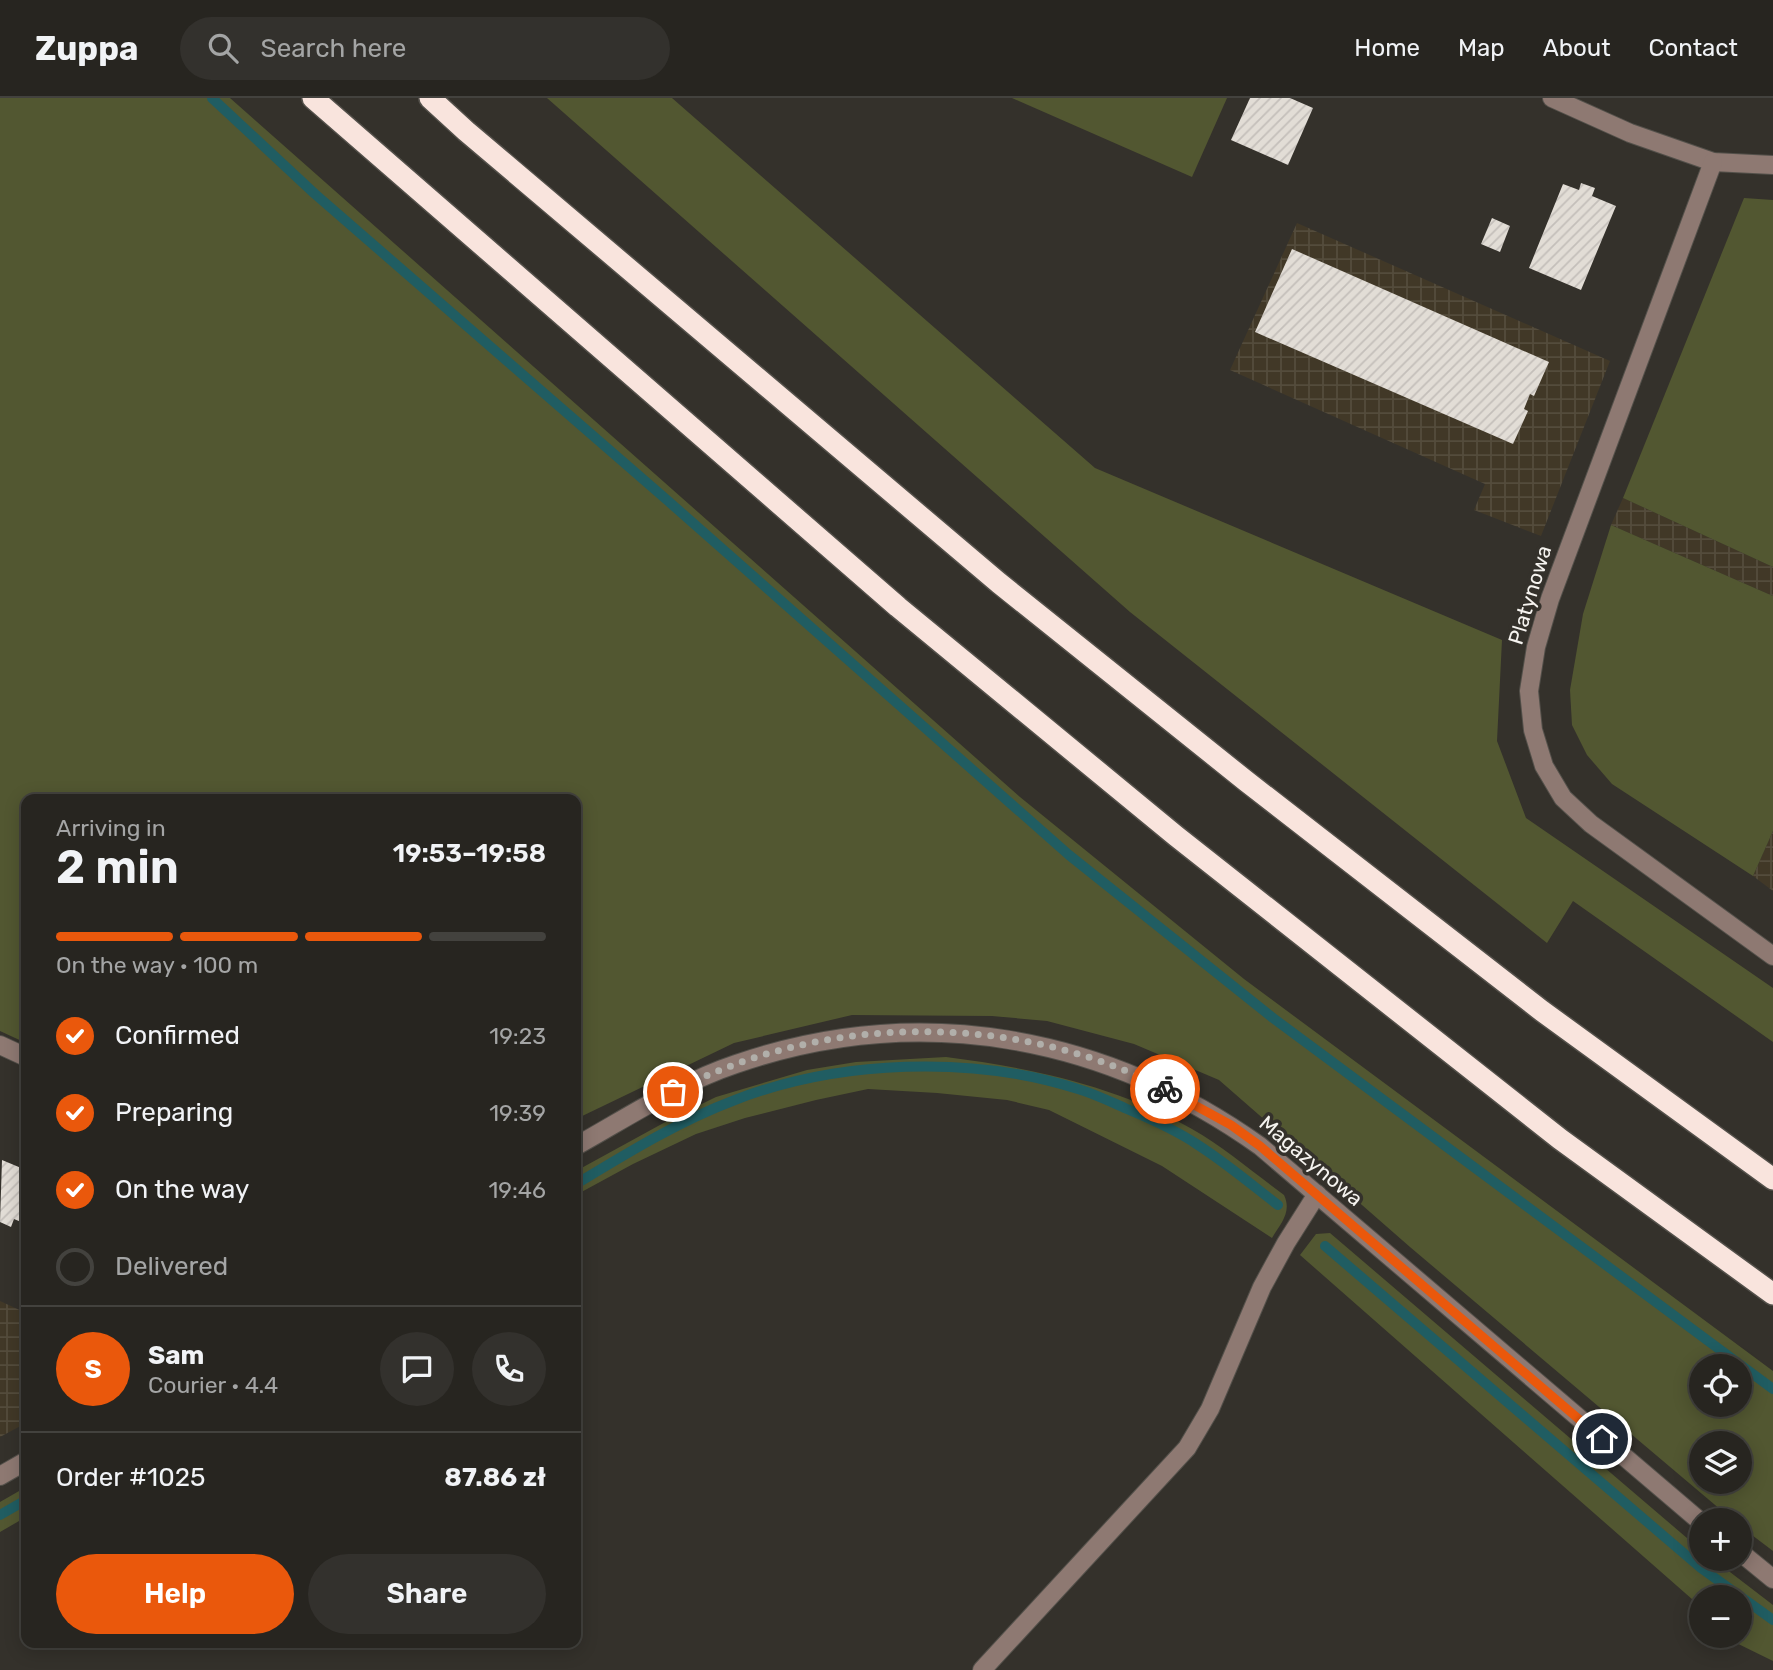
<!DOCTYPE html>
<meta charset="utf-8">
<style>
body{margin:0;font-family:Rubik,sans-serif;background:#33312d;color:#f1f3f6;height:100vh;display:flex;flex-direction:column;font-size:26px;white-space:nowrap}
*{box-sizing:border-box;margin:0}
p{font-size:23px;color:#a4a5a5}
.icon{flex:none;width:38px;height:38px;fill:none;stroke:currentColor;stroke-width:2;stroke-linecap:round;stroke-linejoin:round}
.map{position:relative;flex:1;overflow:hidden}
.panel{position:absolute;left:21px;top:696px;width:560px;height:854px;display:flex;flex-direction:column;background:#272520;border-radius:14px;box-shadow:0 4px 18px #0003,0 0 0 2px #43423e}
.panel>*{flex:none}
.controls{position:absolute;left:1689px;top:1256px;display:grid;gap:14px}
.controls a{display:grid;place-items:center;width:63px;height:63px;border-radius:50%;background:#272520;box-shadow:0 4px 18px #0003,0 0 0 2px #43423e;font-size:35px}
.pin{position:absolute;display:grid;place-items:center;width:60px;height:60px;color:#fff;margin:-30px;border:4px solid #fff;border-radius:50%;box-shadow:0 2px 7px #0007}
.courier{position:absolute;display:grid;place-items:center;width:70px;height:70px;margin:-35px;border:5px solid #ea580c;border-radius:50%;background:#fff;color:#222;box-shadow:0 2px 9px #0007}
.headline em{font-style:normal;font-weight:600}
.headline div{display:flex;flex-direction:column-reverse}
.headline{display:flex;align-items:center;justify-content:space-between;height:119px;padding:0 35px}
h1{font-size:46px;font-weight:600;line-height:52px}
.bar{display:grid;grid-template-columns:repeat(4,1fr);gap:10px 7px;align-content:center;height:84px;padding:0 35px}
.bar i{height:9px;border-radius:5px;background:#43423e}
.bar .current{background:#ea580c}
.bar p{grid-column:span 4}
.line{display:flex;align-items:center;gap:18px;padding:0 35px;border-top:2px solid #43423e}
.line div{flex:1}
.round{display:grid;place-items:center;flex:none;width:74px;height:74px;border-radius:37px;background:#33312d}
ol{padding:0 35px;list-style:none}
li{display:flex;align-items:center;gap:21px;height:77px}
li p{margin-inline-start:auto}
li .icon{padding:7px;border-radius:50%;background:#ea580c;color:#fff;stroke-width:4}
li:last-child{color:#a4a5a5}
li i{width:38px;height:38px;border:4px solid #43423e;border-radius:50%}
.primary-button{display:flex;gap:14px;margin-top:auto;padding:14px 35px}
.primary-button a{flex:1;height:80px;border-radius:42px;background:#ea580c;color:#fff;font-size:28px;font-weight:600;line-height:80px;text-align:center}
.primary-button a+a{background:#33312d;color:#f1f3f6}
header{display:flex;align-items:center;gap:42px;box-sizing:border-box;height:98px;padding:0 35px;background:#272520;border-bottom:2px solid #43423e}
header strong{font-size:33px}
nav{display:flex;gap:38px;margin-inline-start:auto;font-size:24px}
.search{width:490px;height:63px;background:#33312d;display:flex;align-items:center;gap:18px;box-sizing:border-box;padding:0 24px;border-radius:38px;color:#a4a5a5;font-size:26px}
.map>svg:first-child{display:block}
.industrial{fill:url(#industrial-grid)}
.green{fill:#525731;fill-rule:evenodd}
.lines{fill:none;stroke-linecap:round;stroke-linejoin:round}
.stream{stroke:#205d62;stroke-width:10}
.building{fill:url(#building-hatch)}
.minor-casing{stroke:#53504a;stroke-width:20}
.highway-casing{stroke:#53504a;stroke-width:24}
.minor{stroke:#8e7972;stroke-width:18}
.highway{stroke:#f9e4dd;stroke-width:21}
.done{stroke:#b1afaa;stroke-width:7;stroke-dasharray:0 12.6}
.route{stroke:#ea580c;stroke-width:9}
.labels{text-anchor:middle;stroke-width:7;stroke-linejoin:round;paint-order:stroke}
.street-label{font-size:21px;fill:#f5f3ef;stroke:#34312b}
</style>
<header>
<strong>Zuppa</strong>
<div class="search"><svg class="icon" aria-label="search" viewBox="0 0 24 24"><circle cx="10" cy="10" r="6"/><path d="M15 15l6 6"/></svg>Search here</div>
<nav><a>Home</a><a>Map</a><a>About</a><a>Contact</a></nav>
</header>
<div class="map">
<svg width="1773" height="1572" viewBox="0 0 1773 1572">
<defs>
<pattern id="industrial-grid" width="8" height="8" patternUnits="userSpaceOnUse" patternTransform="scale(1.75)"><rect width="8" height="8" fill="#413827"/><path d="M0 4h8M4 0v8" fill="none" stroke="#544c3c"/></pattern>
<pattern id="building-hatch" width="6" height="6" patternUnits="userSpaceOnUse" patternTransform="scale(1.75)"><rect width="6" height="6" fill="#e2ddd6"/><path d="M-1 1l2-2M0 6l6-6M5 7l2-2" fill="none" stroke="#c4bfba"/></pattern>
</defs>
<rect width="100%" height="100%" fill="#34312b"/>
<g class="industrial">
<polygon points="1297,125 1610,263 1541,438 1474,412 1485,386 1230,272"/>
<polygon points="1623,400 1773,469 1773,498 1611,427"/>
<polygon points="1773,733 1773,793 1753,778"/>
<polygon points="0,1203 26,1215 26,1325 0,1339"/>
</g>
<g class="green">
<path d="M0,0H230L1020,699L1244,881L1773,1273V1453L1740,1428V1423H1734L1410,1149L1219,982L1134,946L1047,923L992,918L852,917L734,945L576,1021V702H26V945L0,933ZM1701,1269H1740V1307H1701ZM1701,1346H1740V1384H1701Z"/>
<polygon points="547,0 672,0 1095,370 1502,542 1497,643 1526,720 1773,890 1773,944 1573,803 1547,845 1130,514"/>
<polygon points="1012,0 1227,0 1192,79"/>
<polygon points="1744,100 1773,102 1773,469 1623,400"/>
<polygon points="1611,427 1773,498 1773,733 1753,778 1612,686 1587,657 1572,627 1570,592 1583,516"/>
<path d="M946,959C1032,970 1116,988 1192,1031C1225,1050 1254,1075 1284,1097C1292,1114 1281,1125 1272,1140L1162,1068L1049,1012L1007,1002L937,995L868,991L816,1002L745,1020L696,1036L633,1066L576,1097V1073L669,1022L716,999L807,972L856,964Z"/>
<polygon points="1330,1135 1701,1452 1701,1461 1713,1461 1773,1507 1773,1563 1722,1538 1740,1538 1740,1500 1701,1500 1701,1509 1300,1157 1316,1136"/>
<polygon points="26,1389 26,1419 0,1434 0,1404"/>
</g>
<g class="lines">
<g class="stream">
<polyline points="212,0 315,96 667,402 1069,757 1273,920 1773,1291"/>
<path d="M576,1086C627,1055 679,1023 735,1002C838,962 972,957 1078,991C1095,996 1111,1004 1127,1011C1151,1021 1176,1032 1198,1047C1226,1065 1252,1087 1278,1107"/>
<polyline points="1325,1148 1701,1470 1773,1522"/>
<polyline points="0,1417 26,1402"/>
</g>
</g>
<g class="building">
<polygon points="1250,0 1290,0 1313,10 1288,67 1231,42"/>
<polygon points="1581,85 1595,90 1592,98 1616,108 1581,192 1529,170 1563,86 1579,92"/>
<polygon points="1492,120 1510,128 1500,154 1481,146"/>
<polygon points="1292,151 1549,264 1534,298 1530,296 1524,311 1528,313 1513,346 1255,234"/>
<polygon points="2,1062 26,1072 26,1126 14,1121 11,1129 0,1124"/>
</g>
<g class="lines">
<g class="minor-casing">
<g id="minor">
<polyline points="1552,0 1630,35 1713,64 1773,67"/>
<polyline points="1713,64 1550,501 1536,549 1529,593 1533,632 1544,668 1563,700 1591,726 1773,858"/>
<polyline points="0,947 26,959"/>
<path d="M576,1048C628,1019 679,985 736,966C919,903 1104,937 1260,1048L1701,1424"/>
<polyline points="0,1378 26,1363"/>
<polyline points="1740,1454 1773,1481"/>
<polyline points="982,1572 1187,1350 1210,1311 1262,1189 1286,1145 1317,1096"/>
</g>
</g>
<g class="highway-casing">
<g id="highway">
<polyline points="313,0 898,509 1176,738 1560,1041 1773,1196"/>
<polyline points="430,0 466,33 999,485 1246,683 1542,913 1773,1081"/>
</g>
</g>
<use href="#minor" class="minor"/>
<use href="#highway" class="highway"/>
</g>
<g class="lines">
<path class="done" d="M673,994C822,915 1015,913 1165,991"/>
<polyline class="route" points="1165,991 1231,1027 1260,1048 1602,1341"/>
</g>
<g class="labels">
<g class="street-label">
<text transform="translate(1530 497) rotate(-73)" y="7">Platynowa</text>
<text transform="translate(1311 1063) rotate(40)" y="7">Magazynowa</text>
</g>
</g>
</svg>
<div class="controls">
<a><svg class="icon" aria-label="locate" viewBox="0 0 24 24"><circle cx="12" cy="12" r="6"/><path d="M12 2v4M12 18v4M2 12h4M18 12h4"/></svg></a>
<a><svg class="icon" aria-label="layers" viewBox="0 0 24 24"><path d="M12 4l9 5-9 5-9-5zM3 14l9 5 9-5"/></svg></a>
<a>+</a>
<a>−</a>
</div>
<div class="pin" style="left:673px;top:994px;background:#ea580c"><svg class="icon" aria-label="bag" viewBox="0 0 24 24"><path d="M5 8h14l-1 12H6zM9 8a3 3 0 0 1 6 0"/></svg></div>
<div class="pin" style="left:1602px;top:1341px;background:#1f2937"><svg class="icon" aria-label="home" viewBox="0 0 24 24"><path d="M3 11l9-7 9 7M6 9v11h12V9"/></svg></div>
<div class="courier" style="left:1165px;top:991px"><svg class="icon" aria-label="bike" viewBox="0 0 24 24"><circle cx="6" cy="16" r="4"/><circle cx="18" cy="16" r="4"/><path d="M6 16l4-8h5l3 8M10 8l3 8H6M13 5h3"/></svg></div>
<section class="panel">
<div class="headline"><div><h1>2 min</h1><p>Arriving in</p></div><em>19:53–19:58</em></div>
<div class="bar"><i class="current"></i><i class="current"></i><i class="current"></i><i></i><p>On the way · 100 m</p></div>
<ol>
<li><svg class="icon" aria-label="check" viewBox="0 0 24 24"><path d="M5 12l5 5 9-10"/></svg>Confirmed<p>19:23</p></li>
<li><svg class="icon" aria-label="check" viewBox="0 0 24 24"><path d="M5 12l5 5 9-10"/></svg>Preparing<p>19:39</p></li>
<li><svg class="icon" aria-label="check" viewBox="0 0 24 24"><path d="M5 12l5 5 9-10"/></svg>On the way<p>19:46</p></li>
<li><i></i>Delivered</li>
</ol>
<div class="line" style="height:126px"><b class="round" style="background:#ea580c;color:#fff">S</b><div><b>Sam</b><p>Courier · 4.4</p></div><a class="round"><svg class="icon" aria-label="chat" viewBox="0 0 24 24"><path d="M4 5h16v11H9l-5 4z"/></svg></a><a class="round"><svg class="icon" aria-label="phone" viewBox="0 0 24 24"><path d="M5 4h4l2 5-3 2q2 4 5 5l2-3 5 2v4C11 20 4 13 5 4z"/></svg></a></div>
<div class="line" style="height:91px"><div>Order #1025</div><b>87.86 zł</b></div>
<div class="primary-button"><a>Help</a><a>Share</a></div>
</section>
</div>
